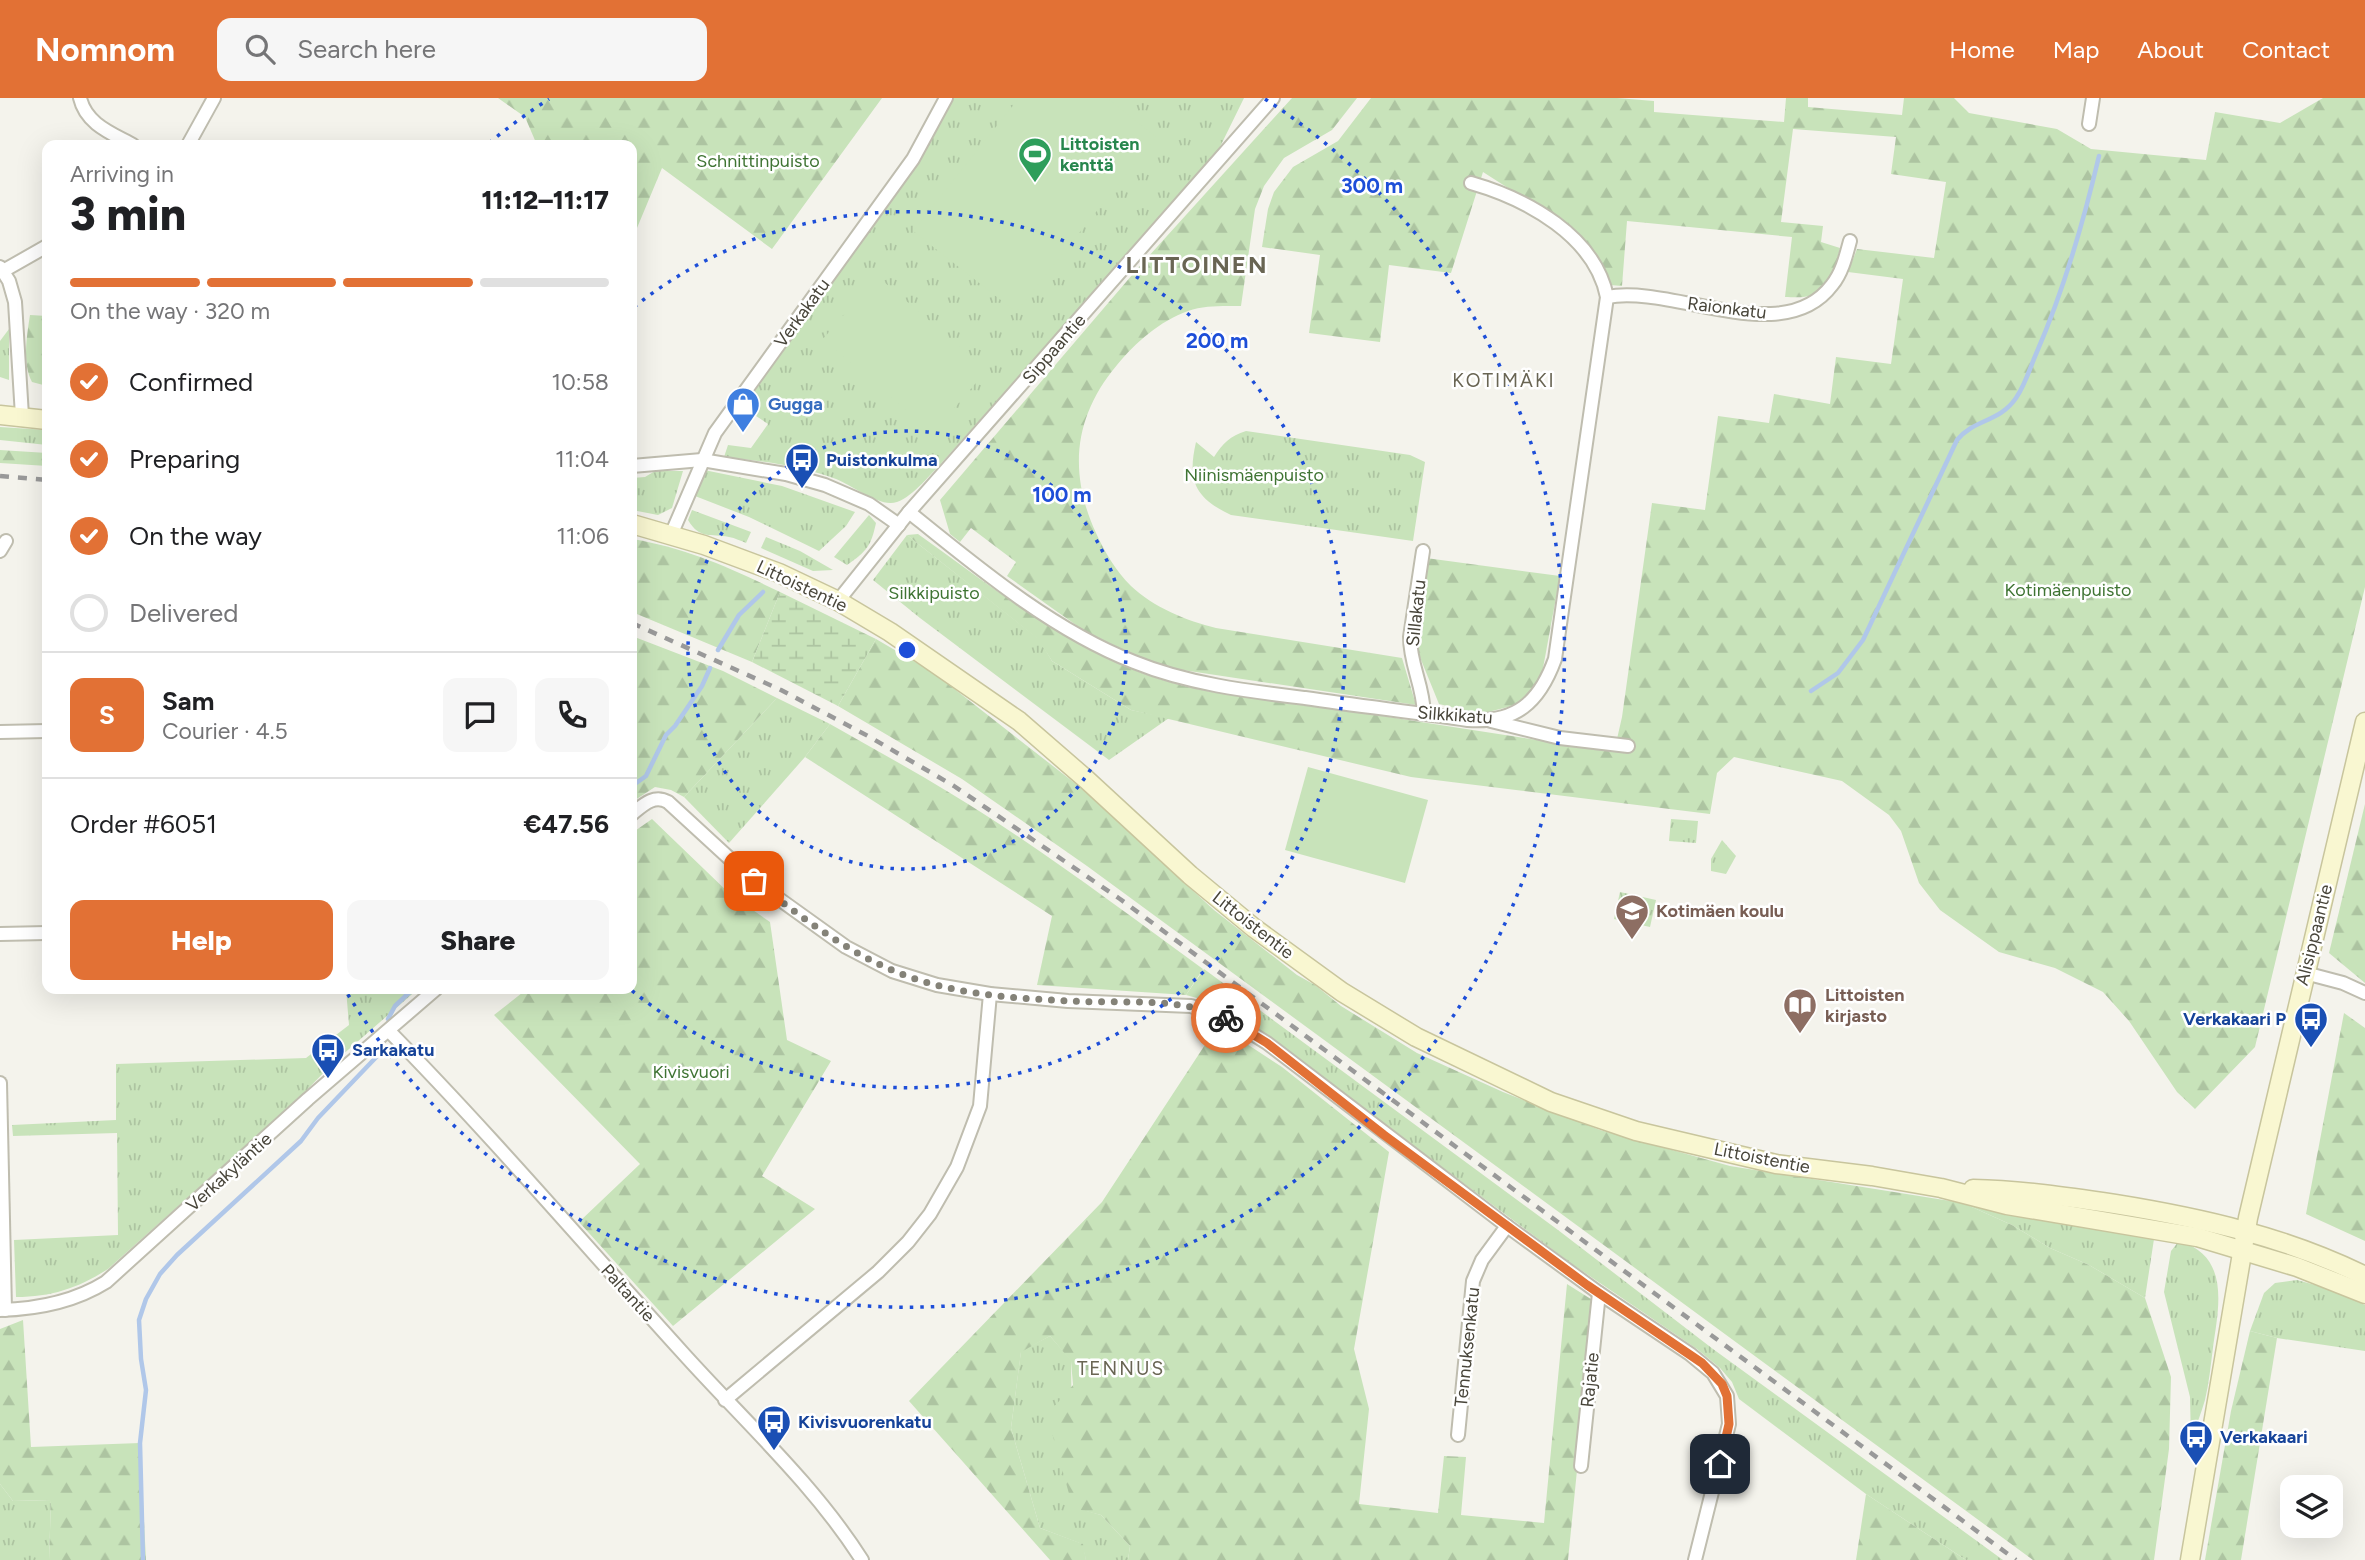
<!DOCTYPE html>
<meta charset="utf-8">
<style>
body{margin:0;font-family:Figtree,sans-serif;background:#f6f6f6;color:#202124;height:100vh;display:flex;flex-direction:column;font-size:26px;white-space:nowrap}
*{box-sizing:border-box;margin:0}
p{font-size:23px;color:#757577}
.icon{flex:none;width:38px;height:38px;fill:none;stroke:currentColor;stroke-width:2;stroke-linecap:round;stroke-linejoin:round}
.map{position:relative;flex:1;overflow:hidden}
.drawer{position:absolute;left:42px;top:42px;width:595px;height:854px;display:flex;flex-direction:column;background:#fff;border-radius:14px;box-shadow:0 7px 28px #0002}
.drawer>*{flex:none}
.buttons{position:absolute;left:2280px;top:1377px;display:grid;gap:14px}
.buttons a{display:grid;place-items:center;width:63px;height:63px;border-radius:14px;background:#fff;box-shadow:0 7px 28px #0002;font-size:35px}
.pin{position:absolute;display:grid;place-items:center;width:60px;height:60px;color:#fff;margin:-30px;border-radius:14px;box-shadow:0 4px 10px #0006}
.courier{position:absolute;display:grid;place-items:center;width:70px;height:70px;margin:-35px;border:5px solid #e27135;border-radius:50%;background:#fff;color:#222;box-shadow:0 2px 9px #0007}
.head em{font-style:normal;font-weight:800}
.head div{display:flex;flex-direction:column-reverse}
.head{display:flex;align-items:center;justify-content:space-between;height:119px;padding:0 28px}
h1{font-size:46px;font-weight:800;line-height:52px}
.bar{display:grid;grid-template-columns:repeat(4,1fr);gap:10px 7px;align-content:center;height:84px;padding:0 28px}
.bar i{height:9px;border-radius:5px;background:#e0e0e0}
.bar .current{background:#e27135}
.bar p{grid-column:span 4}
.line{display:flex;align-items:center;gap:18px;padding:0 28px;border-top:2px solid #e0e0e0}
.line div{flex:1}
.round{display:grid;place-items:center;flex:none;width:74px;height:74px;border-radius:14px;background:#f6f6f6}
ol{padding:0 28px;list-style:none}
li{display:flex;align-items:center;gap:21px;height:77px}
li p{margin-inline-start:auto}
li .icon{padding:7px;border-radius:50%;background:#e27135;color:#fff;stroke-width:4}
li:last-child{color:#757577}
li i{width:38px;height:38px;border:4px solid #e0e0e0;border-radius:50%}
.primary-button{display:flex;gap:14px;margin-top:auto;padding:14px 28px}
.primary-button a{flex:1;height:80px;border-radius:14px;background:#e27135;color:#fff;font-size:28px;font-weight:800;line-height:80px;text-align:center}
.primary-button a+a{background:#f6f6f6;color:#202124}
header{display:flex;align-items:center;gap:42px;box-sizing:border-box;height:98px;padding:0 35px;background:#e27135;color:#fff}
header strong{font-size:33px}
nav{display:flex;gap:38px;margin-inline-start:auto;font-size:24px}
.search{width:490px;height:63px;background:#f6f6f6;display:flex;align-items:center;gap:18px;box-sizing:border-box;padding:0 24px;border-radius:14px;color:#757577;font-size:26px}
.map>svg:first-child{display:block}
.grass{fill:url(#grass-tufts)}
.forest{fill:url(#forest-firs)}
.wetland{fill:url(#wetland-marsh)}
.pitch{fill:#c8e3ba}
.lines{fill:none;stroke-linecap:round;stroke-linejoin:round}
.stream{stroke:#b0c7e9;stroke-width:4.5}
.street-casing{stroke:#bfbdaf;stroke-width:16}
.secondary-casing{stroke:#c8c59d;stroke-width:21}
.street{stroke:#fff;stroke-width:12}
.secondary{stroke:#f9f7d1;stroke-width:18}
.rail{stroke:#999;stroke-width:4.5;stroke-dasharray:9 9;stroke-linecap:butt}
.done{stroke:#848278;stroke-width:7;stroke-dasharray:0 12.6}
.route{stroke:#e27135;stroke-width:9}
.ring{fill:none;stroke:#1d4ed8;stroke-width:3.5;stroke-dasharray:3.5 7}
.labels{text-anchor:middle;stroke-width:5;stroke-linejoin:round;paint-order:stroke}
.leisure-label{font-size:18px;font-weight:bold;fill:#27864d;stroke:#fff;text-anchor:start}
.park-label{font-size:18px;fill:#3f7433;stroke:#fff}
.street-label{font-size:18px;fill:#48453a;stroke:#fff}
.shop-label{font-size:18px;font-weight:bold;fill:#366cbe;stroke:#fff;text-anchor:start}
.transit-label{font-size:18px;font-weight:bold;fill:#164399;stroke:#fff;text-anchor:start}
.education-label{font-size:18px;font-weight:bold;fill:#785e54;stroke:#fff;text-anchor:start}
.neighbourhood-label{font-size:19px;letter-spacing:2px;fill:#696553;stroke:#fff}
.district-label{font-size:24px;font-weight:bold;letter-spacing:2px;fill:#696553;stroke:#fff}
.centre{fill:#1d4ed8;stroke:#fff;stroke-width:3.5}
.ring-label{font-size:21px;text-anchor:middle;font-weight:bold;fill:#1d4ed8;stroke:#fff;stroke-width:5;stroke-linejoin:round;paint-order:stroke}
</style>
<header>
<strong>Nomnom</strong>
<div class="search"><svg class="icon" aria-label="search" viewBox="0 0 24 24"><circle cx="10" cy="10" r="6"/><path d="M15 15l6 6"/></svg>Search here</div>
<nav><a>Home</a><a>Map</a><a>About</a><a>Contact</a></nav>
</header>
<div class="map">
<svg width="2365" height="1462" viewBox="0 0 2365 1462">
<defs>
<pattern id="grass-tufts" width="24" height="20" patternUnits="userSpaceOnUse" patternTransform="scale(1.75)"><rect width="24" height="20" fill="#c8e3ba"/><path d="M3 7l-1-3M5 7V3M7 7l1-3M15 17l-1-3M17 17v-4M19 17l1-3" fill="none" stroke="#adc4a1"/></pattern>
<pattern id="forest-firs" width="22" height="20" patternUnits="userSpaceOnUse" patternTransform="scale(1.75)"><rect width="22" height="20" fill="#c8e3ba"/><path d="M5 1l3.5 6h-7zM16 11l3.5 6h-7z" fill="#adc4a1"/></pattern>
<pattern id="wetland-marsh" width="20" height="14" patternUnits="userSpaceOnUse" patternTransform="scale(1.75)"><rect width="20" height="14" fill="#c8e3ba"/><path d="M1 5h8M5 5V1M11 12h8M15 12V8" fill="none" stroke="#adc4a1"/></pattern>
</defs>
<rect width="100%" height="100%" fill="#f4f3ec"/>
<g class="grass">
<path d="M952,0H1244L1219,51L1170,109L937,370C927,380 906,406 890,405C875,405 851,387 836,381C800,367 762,363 724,359L728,347L751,350L768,326L741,308L925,52Z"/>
<polygon points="9,231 9,282 0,279 0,243"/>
<polygon points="0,329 47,332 47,347 0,342"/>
<path d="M1246,333L1410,357L1425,364L1413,443L1231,417C1195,400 1187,383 1196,344L1214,359C1223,345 1230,338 1246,333Z"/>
<polygon points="704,372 782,388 855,414 846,428 819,453 749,419 695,398"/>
<polygon points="655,373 683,373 672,410 658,417 632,412 632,380 645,379"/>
<path d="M692,412L751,434L746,445C741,443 735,440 729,439C710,435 700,442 688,422Z"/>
<path d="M869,417L876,425C871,448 867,453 847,467L834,459Z"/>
<polygon points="907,437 1039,541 1052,563 1131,612 1169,620 1109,662 920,520 873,482"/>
<polygon points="766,439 800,453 833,472 813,473 761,450"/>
<polygon points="777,600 830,626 805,659 729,745 684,699"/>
<polygon points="1671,721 1698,723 1696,745 1669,743"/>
<polygon points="1722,742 1736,758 1726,776 1711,773 1711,761"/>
<polygon points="1620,794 1656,802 1650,829 1614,821"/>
<polygon points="1204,871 1558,1132 1713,1251 2003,1462 1966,1462 1866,1396 1739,1301 1732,1284 1720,1270 1697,1251 1572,1166 1243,921 1215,905 1186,897"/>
<path d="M346,891H418L333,965L300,999L108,1171C78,1190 52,1199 16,1199L14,1142L118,1137L117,1035L13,1038L12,1027L116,1022V966L306,960L349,927Z"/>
<polygon points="1963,1105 2154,1141 2145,1200 2089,1167 2050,1150 2012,1127"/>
<path d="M2179,1143C2230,1158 2219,1208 2213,1249C2211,1266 2209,1285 2205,1302C2201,1316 2195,1330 2191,1343L2190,1299L2164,1194L2171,1153Z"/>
<polygon points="2297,1182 2326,1190 2365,1207 2365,1253 2277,1240 2250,1233 2264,1195 2275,1185"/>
<polygon points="1050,1238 1071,1262 1073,1409 1101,1417 1130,1448 1128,1462 1086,1462 1082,1446 1040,1430 1011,1330 1021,1253"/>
<polygon points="0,1386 13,1403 51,1402 49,1462 0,1462"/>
</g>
<g class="forest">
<polygon points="498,0 882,0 772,151 662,70 632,142 632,47 537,47 525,19"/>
<path d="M1292,0H1357L1332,32L1284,60L1264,88L1255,111L1241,208C1224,208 1205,207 1188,213C1160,223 1136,244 1117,267C1074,318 1068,374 1096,435C1104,453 1116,473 1131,488C1153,509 1187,523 1216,530L1402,560L1416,607L1156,568L1083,532L1007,478L1016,464L971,430L960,444L950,436L940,402L1138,170Z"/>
<path d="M1371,0H1617L1654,3V14L1784,24L1786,0H1808V9L1902,17L1904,0H1954L1969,15L2057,31L2091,51L2206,62L2215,14L2280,25L2323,0H2365V489L2255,949L2195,1011L2177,994L2129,923L2103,894L2055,870L1999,854L1940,812L1919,785L1901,733L1889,717L1842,683L1734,659L1717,675L1710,716L1411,679L1131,612L1052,563L1038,541L907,437L918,436C990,487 1068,551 1153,579C1209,598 1267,601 1325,609C1422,624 1518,639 1614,654L1622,619L1652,405L1705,412L1718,318L1769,325L1774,296L1830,306L1836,259L1891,266L1903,181L1848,174L1857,151L1934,160L1946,84L1891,76L1896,39L1793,31L1781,124L1823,128L1821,144L1840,150C1836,168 1829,191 1809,198C1802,200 1792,199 1785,199L1792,139L1627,123L1622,188L1610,187L1600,163L1578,135L1483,74L1451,175L1389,167L1380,244L1309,235L1320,157L1262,149L1268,111L1274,94L1293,69L1338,43Z"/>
<path d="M30,217L47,218V288L32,284C22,265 27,237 30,217Z"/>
<polygon points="0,352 47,355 47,368 0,365"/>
<path d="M632,441C687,450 730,470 780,494L752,564L632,514Z"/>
<polygon points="1426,460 1560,478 1541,581 1520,606 1480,616 1439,606 1417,552"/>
<polygon points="632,538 723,573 777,600 684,699 671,692 655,689 632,704"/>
<polygon points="876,541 934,575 1081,690 1214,812 1297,877 1315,887 1341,908 1417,955 1503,994 1600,1032 1730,1068 1963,1105 2012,1127 2050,1150 2089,1167 2145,1200 2171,1279 2169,1351 2154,1462 2033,1462 1087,768 962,681 838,608"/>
<path d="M830,626C870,649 911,671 950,695C1038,748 1120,811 1203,871L1186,897L1037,887L1052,818L805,659Z"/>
<polygon points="2365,706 2365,885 2329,855"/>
<polygon points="652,721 731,797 770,824 787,942 831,963 762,1078 815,1111 673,1228 579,1124 640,1066 494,917 527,891 632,891 632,735"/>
<polygon points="2344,915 2365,930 2365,1143 2306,1116"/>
<polygon points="1218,927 1282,969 1389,1054 1354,1251 1369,1311 1359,1406 1438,1415 1444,1358 1466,1359 1461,1417 1544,1425 1567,1186 1594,1203 1568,1462 1128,1462 1130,1448 1101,1417 1073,1410 1047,1317 1073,1287 1071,1263 1050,1238 1021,1254 1011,1330 1040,1430 1083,1446 1086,1462 1050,1462 909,1303 1102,1104"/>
<polygon points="23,1222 31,1349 140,1345 146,1462 49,1462 51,1402 13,1403 0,1386 0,1231"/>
<polygon points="2250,1233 2277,1240 2241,1462 2205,1462 2231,1313"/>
<polygon points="1866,1396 1966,1462 1856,1462"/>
</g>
<polygon class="wetland" points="780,494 876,541 838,608 752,564"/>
<g class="pitch">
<polygon points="1019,0 1107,0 1156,39 1016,214 913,133"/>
<polygon points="877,178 987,272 933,335 823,241"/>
<polygon points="1308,669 1428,702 1405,785 1285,752"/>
</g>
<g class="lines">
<g class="stream">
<polyline points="718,552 739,517 763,494"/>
<path d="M1811,593L1838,575L1863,542L1957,342C1974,321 2000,324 2016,300C2025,287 2030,270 2036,256C2064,192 2083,126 2099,58"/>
<polyline points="632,688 646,678 666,637 675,628 702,588 710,570"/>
<polyline points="388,921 395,908 413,891"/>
<polyline points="143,1462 140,1345 146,1292 141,1261 139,1222 146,1201 160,1176 177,1157 301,1043 318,1020 384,951"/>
</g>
<g class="street-casing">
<g id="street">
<path d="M80,0C86,26 111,35 133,47"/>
<polyline points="2089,26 2093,0"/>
<polyline points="188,47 214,0"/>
<polyline points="0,169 9,183 15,204 22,318"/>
<polyline points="3,173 47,148"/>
<path d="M1607,199C1673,186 1783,252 1832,187C1842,175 1846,158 1850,143"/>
<polyline points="632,368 702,362 786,376 825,387 869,406 899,427"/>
<path d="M909,414C977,469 1052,532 1134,564C1188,586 1247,593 1305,600C1359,608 1413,614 1468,622C1516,625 1539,605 1555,561L1607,199C1595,138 1527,101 1471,85"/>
<polyline points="671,437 715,335 913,61 946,0"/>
<polyline points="0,453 6,443"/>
<path d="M1423,453L1410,539C1410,567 1423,586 1424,616"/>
<polyline points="838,503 909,414 1273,0"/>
<polyline points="1491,623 1560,640 1628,648"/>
<polyline points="0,634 47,633"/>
<path d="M632,716C643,707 654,696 668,704L754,783L846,849L892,873L937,887L990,896L1068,903L1191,908L1230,922L1267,945L1507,1128L1599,1195L1690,1256L1713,1275L1727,1298L1729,1326L1695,1462"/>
<polyline points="0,836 47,835"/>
<polyline points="2305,875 2343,885 2365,895"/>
<path d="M389,933C490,1036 585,1147 682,1254C743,1322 813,1385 862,1462"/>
<polyline points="0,985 5,1212"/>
<path d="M0,1212C38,1211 74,1204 106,1184L308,1001L436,891"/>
<polyline points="725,1302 878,1174 908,1144 930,1116 957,1069 980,1008 990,896"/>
<polyline points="1458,1337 1473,1183 1482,1162 1507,1128"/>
<polyline points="1581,1368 1599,1195"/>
</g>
</g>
<g class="secondary-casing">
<g id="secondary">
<polyline points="0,317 47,322"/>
<polyline points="632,426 704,447 779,475 838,503 890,534 1019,623 1087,682 1190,777 1254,830 1342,894 1416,939 1551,1004 1636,1033 1776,1066 1872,1078 1941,1090 2007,1107 2197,1139 2297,1169 2365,1196"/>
<path d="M1973,1091C2021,1092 2068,1099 2115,1106C2202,1120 2286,1139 2365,1178"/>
<polyline points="2190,1462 2248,1120 2365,624"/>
</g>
</g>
<use href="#street" class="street"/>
<use href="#secondary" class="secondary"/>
<g class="rail">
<polyline points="0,378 47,382"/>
<polyline points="632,525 781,592 868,638 954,688 1120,801 2016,1462"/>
</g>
</g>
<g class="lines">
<path class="done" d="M754,783C798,816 842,851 892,872C947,896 1010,900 1069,903C1121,906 1178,898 1226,920"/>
<polyline class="route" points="1226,920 1267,945 1384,1037 1587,1187 1702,1265 1722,1286 1727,1298 1729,1326 1720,1366"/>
</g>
<g class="ring">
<circle cx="907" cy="552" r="219"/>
<path d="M634 209A438 438 0 1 1 631 892"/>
<path d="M489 45A657 657 0 0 1 549 1M1265 1A657 657 0 1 1 347 895"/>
</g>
<defs>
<g id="stadium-pin" transform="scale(1.75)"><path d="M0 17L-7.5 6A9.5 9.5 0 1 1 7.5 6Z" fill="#2e9e5b" stroke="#fff"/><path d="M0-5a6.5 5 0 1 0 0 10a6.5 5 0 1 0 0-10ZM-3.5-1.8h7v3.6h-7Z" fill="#fff"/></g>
<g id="shop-pin" transform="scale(1.75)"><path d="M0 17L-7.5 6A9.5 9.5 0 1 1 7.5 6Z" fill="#3f7fe0" stroke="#fff"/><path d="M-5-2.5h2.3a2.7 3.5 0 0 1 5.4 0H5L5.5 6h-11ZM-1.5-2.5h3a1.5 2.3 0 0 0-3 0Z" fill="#fff"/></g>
<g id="bus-pin" transform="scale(1.75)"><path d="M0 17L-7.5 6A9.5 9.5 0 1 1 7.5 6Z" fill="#1a4fb4" stroke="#fff"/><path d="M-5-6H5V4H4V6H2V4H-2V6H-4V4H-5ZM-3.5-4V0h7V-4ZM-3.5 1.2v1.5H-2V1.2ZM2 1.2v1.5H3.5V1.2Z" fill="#fff"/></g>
<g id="school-pin" transform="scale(1.75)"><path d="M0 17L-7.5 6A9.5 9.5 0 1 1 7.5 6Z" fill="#8d6e63" stroke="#fff"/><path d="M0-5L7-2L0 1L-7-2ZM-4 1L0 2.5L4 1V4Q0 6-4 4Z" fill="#fff"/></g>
<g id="library-pin" transform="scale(1.75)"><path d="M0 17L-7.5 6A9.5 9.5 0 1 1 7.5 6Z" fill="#8d6e63" stroke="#fff"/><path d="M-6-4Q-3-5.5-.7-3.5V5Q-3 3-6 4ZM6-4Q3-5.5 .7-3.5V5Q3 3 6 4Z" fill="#fff"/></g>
</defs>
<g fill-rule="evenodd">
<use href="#stadium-pin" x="1035" y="56"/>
<use href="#shop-pin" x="743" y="306"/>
<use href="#bus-pin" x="802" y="362"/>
<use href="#school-pin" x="1632" y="813"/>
<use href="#library-pin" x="1800" y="907"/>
<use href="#bus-pin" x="2311" y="921"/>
<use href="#bus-pin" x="328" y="952"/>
<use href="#bus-pin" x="774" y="1324"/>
<use href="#bus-pin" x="2196" y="1339"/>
</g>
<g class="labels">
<g class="leisure-label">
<text x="1060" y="52">Littoisten<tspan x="1060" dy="21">kenttä</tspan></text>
</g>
<g class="park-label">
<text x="758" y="69">Schnittinpuisto</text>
<text x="1254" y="383">Niinismäenpuisto</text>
<text x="2068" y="498">Kotimäenpuisto</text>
<text x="934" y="501">Silkkipuisto</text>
<text x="691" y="980">Kivisvuori</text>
</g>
<g class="street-label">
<text transform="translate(1727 210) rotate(7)" y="6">Raionkatu</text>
<text transform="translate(802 215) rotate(-54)" y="6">Verkakatu</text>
<text transform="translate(1054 251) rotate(-49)" y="6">Sippaantie</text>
<text transform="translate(802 488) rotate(25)" y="6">Littoistentie</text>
<text transform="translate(1416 515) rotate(-84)" y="6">Sillakatu</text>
<text transform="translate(1455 617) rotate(4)" y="6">Silkkikatu</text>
<text transform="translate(1253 827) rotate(38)" y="6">Littoistentie</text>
<text transform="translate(2314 837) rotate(-76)" y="6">Alisippaantie</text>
<text transform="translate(1762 1060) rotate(11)" y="6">Littoistentie</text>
<text transform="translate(229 1074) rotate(-42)" y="6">Verkakyläntie</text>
<text transform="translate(628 1195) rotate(48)" y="6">Paltantie</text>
<text transform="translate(1467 1249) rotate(-84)" y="6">Tennuksenkatu</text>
<text transform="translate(1590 1282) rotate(-84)" y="6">Rajatie</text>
</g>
<g class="shop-label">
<text x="768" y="312">Gugga</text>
</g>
<g class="transit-label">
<text x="826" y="368">Puistonkulma</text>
<text x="2286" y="927" text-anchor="end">Verkakaari P</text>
<text x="352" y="958">Sarkakatu</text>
<text x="798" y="1330">Kivisvuorenkatu</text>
<text x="2220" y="1345">Verkakaari</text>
</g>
<g class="education-label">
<text x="1656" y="819">Kotimäen koulu</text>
<text x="1825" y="903">Littoisten<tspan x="1825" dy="21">kirjasto</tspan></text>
</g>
<g class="neighbourhood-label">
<text x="1504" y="289">KOTIMÄKI</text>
<text x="1121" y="1277">TENNUS</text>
</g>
<g class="district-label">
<text x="1197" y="175">LITTOINEN</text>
</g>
</g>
<circle cx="907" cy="552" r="10" class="centre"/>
<g class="ring-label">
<text x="1372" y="95">300 m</text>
<text x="1217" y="250">200 m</text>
<text x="1062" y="404">100 m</text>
</g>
</svg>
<div class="buttons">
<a><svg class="icon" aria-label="layers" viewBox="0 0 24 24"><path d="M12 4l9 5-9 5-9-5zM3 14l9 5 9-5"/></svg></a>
</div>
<div class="pin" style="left:754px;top:783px;background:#ea580c"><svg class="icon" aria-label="bag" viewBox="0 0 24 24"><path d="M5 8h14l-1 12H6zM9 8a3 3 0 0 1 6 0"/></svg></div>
<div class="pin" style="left:1720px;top:1366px;background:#1f2937"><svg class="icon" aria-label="home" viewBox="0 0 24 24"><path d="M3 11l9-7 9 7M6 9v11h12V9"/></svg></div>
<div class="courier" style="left:1226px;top:920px"><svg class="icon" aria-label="bike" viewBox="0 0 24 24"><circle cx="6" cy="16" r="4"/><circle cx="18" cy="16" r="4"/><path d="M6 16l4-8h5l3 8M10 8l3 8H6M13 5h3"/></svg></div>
<section class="drawer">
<div class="head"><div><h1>3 min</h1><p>Arriving in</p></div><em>11:12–11:17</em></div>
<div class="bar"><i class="current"></i><i class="current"></i><i class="current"></i><i></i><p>On the way · 320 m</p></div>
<ol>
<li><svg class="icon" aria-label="check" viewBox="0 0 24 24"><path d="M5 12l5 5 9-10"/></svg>Confirmed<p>10:58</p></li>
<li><svg class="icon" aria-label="check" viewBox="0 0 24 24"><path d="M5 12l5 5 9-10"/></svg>Preparing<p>11:04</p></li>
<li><svg class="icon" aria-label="check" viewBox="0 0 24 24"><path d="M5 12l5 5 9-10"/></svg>On the way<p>11:06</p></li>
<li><i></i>Delivered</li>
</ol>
<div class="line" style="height:126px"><b class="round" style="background:#e27135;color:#fff">S</b><div><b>Sam</b><p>Courier · 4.5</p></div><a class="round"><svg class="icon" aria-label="chat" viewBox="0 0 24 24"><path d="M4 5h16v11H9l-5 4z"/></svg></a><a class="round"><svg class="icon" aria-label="phone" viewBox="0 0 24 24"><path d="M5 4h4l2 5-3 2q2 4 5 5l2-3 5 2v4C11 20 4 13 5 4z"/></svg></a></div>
<div class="line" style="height:91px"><div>Order #6051</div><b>€47.56</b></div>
<div class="primary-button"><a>Help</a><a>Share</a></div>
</section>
</div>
